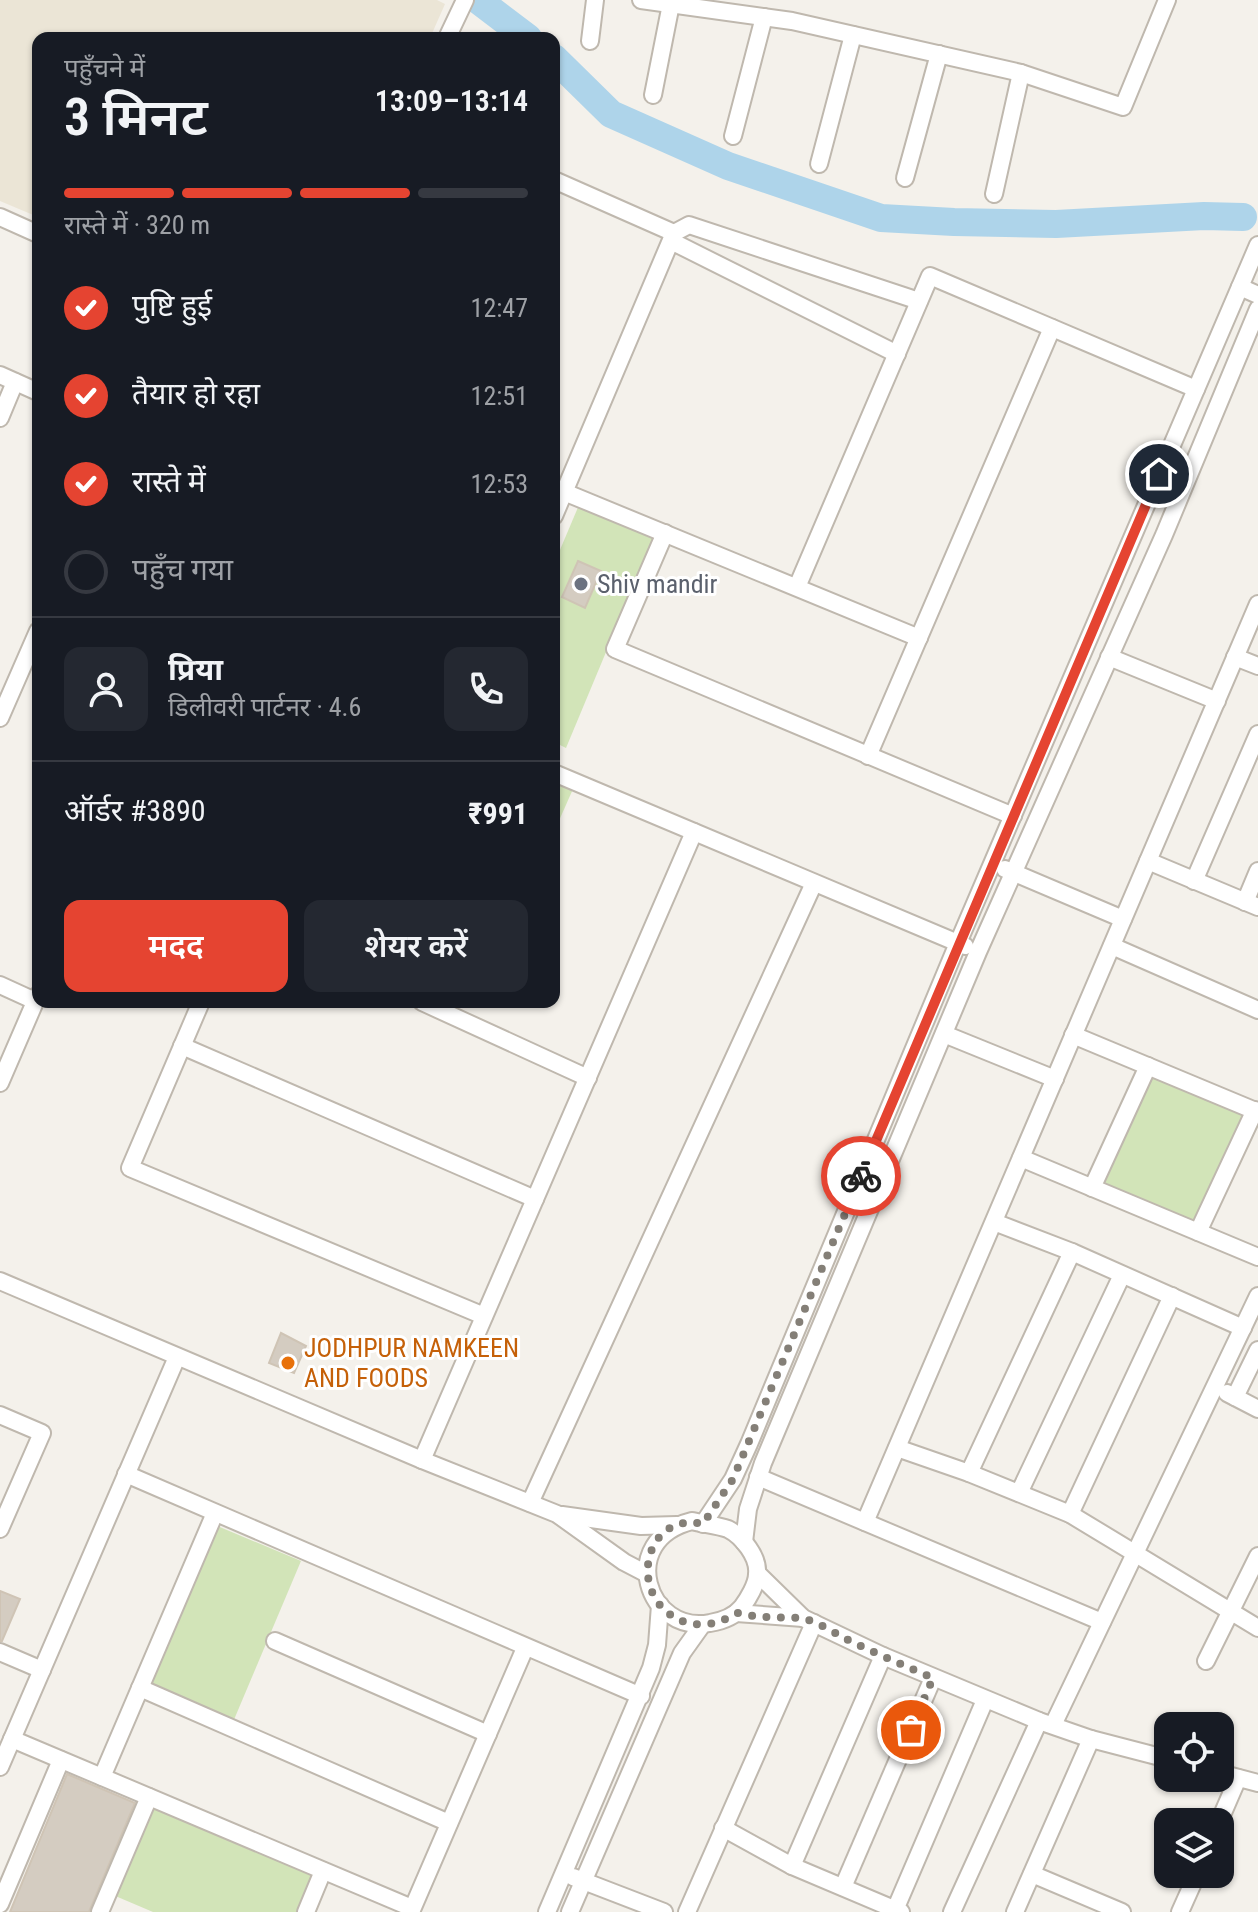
<!DOCTYPE html>
<html lang="hi">
<meta charset="utf-8">
<style>
body{margin:0;font-family:"Roboto Condensed","Noto Sans Devanagari",sans-serif;background:#242831;color:#f1f3f6;height:100vh;display:flex;flex-direction:column;font-size:30px;white-space:nowrap}
*{box-sizing:border-box;margin:0}
p{font-size:26px;color:#9ea1a6}
.icon{flex:none;width:44px;height:44px;fill:none;stroke:currentColor;stroke-width:2;stroke-linecap:round;stroke-linejoin:round}
.map{position:relative;flex:1;overflow:hidden}
.sheet{position:absolute;left:32px;top:32px;width:528px;height:976px;display:flex;flex-direction:column;background:#171b24;border-radius:16px;box-shadow:0 2px 6px #0004}
.sheet>*{flex:none}
.controls{position:absolute;left:1154px;top:1712px;display:grid;gap:16px}
.controls a{display:grid;place-items:center;width:80px;height:80px;border-radius:16px;background:#171b24;box-shadow:0 2px 6px #0004;font-size:40px}
.pin{position:absolute;display:grid;place-items:center;width:68px;height:68px;color:#fff;margin:-34px;border:4px solid #fff;border-radius:50%;box-shadow:0 2px 8px #0007}
.courier{position:absolute;display:grid;place-items:center;width:80px;height:80px;margin:-40px;border:6px solid #e54431;border-radius:50%;background:#fff;color:#222;box-shadow:0 2px 10px #0007}
.headline em{font-style:normal;font-weight:600}
.headline div{display:flex;flex-direction:column-reverse}
.headline{display:flex;align-items:center;justify-content:space-between;height:136px;padding:0 32px}
h1{font-size:52px;font-weight:600;line-height:60px}
.bar{display:grid;grid-template-columns:repeat(4,1fr);gap:12px 8px;align-content:center;height:96px;padding:0 32px}
.bar i{height:10px;border-radius:6px;background:#363941}
.bar .on{background:#e54431}
.bar p{grid-column:span 4}
.line{display:flex;align-items:center;gap:20px;padding:0 32px;border-top:2px solid #363941}
.line div{flex:1}
.round{display:grid;place-items:center;flex:none;width:84px;height:84px;border-radius:16px;background:#242831}
ol{padding:0 32px;list-style:none}
li{display:flex;align-items:center;gap:24px;height:88px}
li p{margin-inline-start:auto}
li .icon{padding:8px;border-radius:50%;background:#e54431;color:#fff;stroke-width:4}
li:last-child{color:#9ea1a6}
li i{width:44px;height:44px;border:4px solid #363941;border-radius:50%}
.cta{display:flex;gap:16px;margin-top:auto;padding:16px 32px}
.cta a{flex:1;height:92px;border-radius:16px;background:#e54431;color:#fff;font-size:32px;font-weight:600;line-height:92px;text-align:center}
.cta a+a{background:#242831;color:#f1f3f6}
.map>svg:first-child{display:block}
.education{fill:#ebe5d6}
.green{fill:#d2e4b8}
.lines{fill:none;stroke-linecap:round;stroke-linejoin:round}
.river{stroke:#aed4ea;stroke-width:28}
.building{fill:#d4ccc1;stroke:#cfc4b5;stroke-width:2}
.minor-casing{stroke:#bfb8ae;stroke-width:20}
.minor{stroke:#fff;stroke-width:16}
.done{stroke:#847f77;stroke-width:8;stroke-dasharray:0 14.4}
.route{stroke:#e54431;stroke-width:10}
.worship-dot{fill:#6b7280;stroke:#fff;stroke-width:3}
.food-dot{fill:#e8710a;stroke:#fff;stroke-width:3}
.labels{text-anchor:middle;stroke-width:6;stroke-linejoin:round;paint-order:stroke}
.worship-label{font-size:26px;fill:#5b616d;stroke:#fff;text-anchor:start}
.food-label{font-size:26px;fill:#c56008;stroke:#fff;text-anchor:start}
</style>
<div class="map">
<svg width="1258" height="1912" viewBox="0 0 1258 1912">
<rect width="100%" height="100%" fill="#f4f1eb"/>
<polygon class="education" points="0,0 437,0 445,4 430,38 38,38 38,217 0,201"/>
<g class="green">
<polygon points="579,505 654,537 566,748 554,742 554,564"/>
<polygon points="554,781 573,789 554,832"/>
<polygon points="1152,1075 1244,1114 1197,1222 1105,1183"/>
<polygon points="215,1525 301,1561 233,1722 147,1685"/>
<polygon points="151,1804 317,1874 301,1912 153,1912 113,1895"/>
</g>
<g class="lines">
<g class="river">
<polyline points="478,0 528,38"/>
<polyline points="554,58 611,114 728,166 881,218 954,222 1056,224 1204,216 1243,217"/>
</g>
</g>
<g class="building">
<polygon points="578,561 601,571 585,608 562,597"/>
<polygon points="281,1333 306,1346 294,1373 269,1363"/>
<polygon points="0,1591 20,1599 2,1641 0,1641"/>
<polygon points="67,1774 135,1803 89,1912 10,1912"/>
</g>
<g class="lines">
<g class="minor-casing">
<g id="minor">
<polyline points="641,0 792,21 1021,73 1123,107 1167,0"/>
<polyline points="447,38 465,0"/>
<polyline points="590,41 595,0"/>
<polyline points="653,95 671,4"/>
<polyline points="733,136 764,17"/>
<polyline points="819,164 853,35"/>
<polyline points="905,178 939,54"/>
<polyline points="554,180 674,233"/>
<polyline points="994,194 1021,73"/>
<polyline points="0,217 38,234"/>
<polyline points="671,241 897,354"/>
<polyline points="1240,287 1258,295"/>
<polyline points="0,375 38,392"/>
<polyline points="0,418 15,382"/>
<polyline points="564,492 919,638"/>
<polyline points="554,516 674,233 689,225 919,301"/>
<polyline points="665,533 615,649 1013,816"/>
<polyline points="797,587 930,276 1196,389"/>
<polyline points="1109,657 1217,701"/>
<polyline points="1235,657 1258,666"/>
<polyline points="0,718 38,631"/>
<polyline points="868,756 1052,328"/>
<polyline points="554,773 965,946"/>
<polyline points="1148,861 1258,907"/>
<polyline points="1005,869 1123,919"/>
<polyline points="1194,881 1258,734"/>
<polyline points="1245,902 1258,871"/>
<polyline points="1112,946 1258,1010"/>
<polyline points="0,985 35,1001"/>
<polyline points="201,1002 130,1168 484,1316"/>
<polyline points="422,1002 588,1078"/>
<polyline points="944,1034 1055,1079"/>
<polyline points="1073,1035 1258,1112"/>
<polyline points="182,1046 535,1199"/>
<polyline points="0,1083 38,995"/>
<polyline points="1021,1158 1258,1257"/>
<polyline points="1092,1188 1148,1066"/>
<polyline points="994,1222 1072,1252 1243,1328"/>
<polyline points="1198,1232 1255,1110"/>
<polyline points="0,1281 422,1460 557,1514 624,1562 647,1574"/>
<polyline points="1227,1393 1258,1409"/>
<polyline points="1235,1397 1258,1350"/>
<polyline points="0,1415 42,1433 0,1529"/>
<polyline points="897,1448 969,1473 1070,1514 1258,1628"/>
<polyline points="422,1460 694,832"/>
<polyline points="969,1473 1072,1252"/>
<polyline points="126,1474 641,1696"/>
<polyline points="758,1477 1102,1622"/>
<polyline points="1019,1493 1122,1275"/>
<polyline points="530,1503 814,883"/>
<polyline points="1070,1514 1172,1296"/>
<polyline points="562,1515 641,1526 677,1525"/>
<path d="M692,1521C703,1524 717,1525 728,1529C742,1536 759,1557 757,1574C757,1584 748,1599 742,1607C734,1617 722,1621 710,1623C647,1635 616,1540 692,1521Z"/>
<polyline points="865,1522 1258,604"/>
<polyline points="703,1524 733,1479 749,1444 958,943 1258,245"/>
<polyline points="744,1542 748,1509 763,1463 978,952 1164,535 1258,309"/>
<polyline points="758,1574 803,1618 883,1656 1039,1721 1091,1739 1168,1759"/>
<polyline points="736,1613 803,1618"/>
<polyline points="275,1641 488,1734"/>
<polyline points="0,1652 42,1670"/>
<polyline points="1206,1661 1258,1556"/>
<polyline points="140,1688 449,1823"/>
<polyline points="1053,1725 1258,1296"/>
<polyline points="12,1739 412,1908"/>
<polyline points="0,1767 177,1357"/>
<polyline points="1220,1773 1258,1783"/>
<polyline points="102,1777 215,1513"/>
<polyline points="1219,1822 1238,1778"/>
<polyline points="723,1828 792,1866 901,1912"/>
<polyline points="792,1866 883,1656"/>
<polyline points="1032,1874 1122,1912"/>
<polyline points="573,1877 664,1912"/>
<polyline points="843,1887 933,1678"/>
<polyline points="0,1904 61,1760"/>
<polyline points="895,1910 985,1700"/>
<polyline points="100,1912 149,1797"/>
<polyline points="306,1912 323,1871"/>
<polyline points="411,1912 525,1648"/>
<polyline points="547,1912 651,1668 657,1645 660,1605"/>
<polyline points="570,1912 682,1653 702,1625"/>
<polyline points="687,1912 814,1623"/>
<polyline points="952,1912 1039,1721"/>
<polyline points="1015,1912 1091,1739"/>
<polyline points="1180,1912 1197,1874"/>
</g>
</g>
<use href="#minor" class="minor"/>
</g>
<g class="lines">
<path class="done" d="M861,1176L733,1479L703,1524C647,1511 627,1589 674,1617C688,1626 707,1626 721,1621C727,1619 732,1614 738,1613C744,1613 750,1616 756,1616C770,1618 785,1617 799,1618C813,1619 831,1631 844,1638C873,1652 903,1665 933,1678L911,1730"/>
<polyline class="route" points="861,1176 1159,474"/>
</g>
<circle class="worship-dot" cx="581" cy="584" r="8"/>
<circle class="food-dot" cx="288" cy="1363" r="8"/>
<g class="labels">
<g class="worship-label">
<text x="597" y="593">Shiv mandir</text>
</g>
<g class="food-label">
<text x="304" y="1357">JODHPUR NAMKEEN<tspan x="304" dy="30">AND FOODS</tspan></text>
</g>
</g>
</svg>
<div class="controls">
<a><svg class="icon" aria-label="locate" viewBox="0 0 24 24"><circle cx="12" cy="12" r="6"/><path d="M12 2v4M12 18v4M2 12h4M18 12h4"/></svg></a>
<a><svg class="icon" aria-label="layers" viewBox="0 0 24 24"><path d="M12 4l9 5-9 5-9-5zM3 14l9 5 9-5"/></svg></a>
</div>
<div class="pin" style="left:911px;top:1730px;background:#ea580c"><svg class="icon" aria-label="bag" viewBox="0 0 24 24"><path d="M5 8h14l-1 12H6zM9 8a3 3 0 0 1 6 0"/></svg></div>
<div class="pin" style="left:1159px;top:474px;background:#1f2937"><svg class="icon" aria-label="home" viewBox="0 0 24 24"><path d="M3 11l9-7 9 7M6 9v11h12V9"/></svg></div>
<div class="courier" style="left:861px;top:1176px"><svg class="icon" aria-label="bike" viewBox="0 0 24 24"><circle cx="6" cy="16" r="4"/><circle cx="18" cy="16" r="4"/><path d="M6 16l4-8h5l3 8M10 8l3 8H6M13 5h3"/></svg></div>
<section class="sheet">
<div class="headline"><div><h1>3 मिनट</h1><p>पहुँचने में</p></div><em>13:09–13:14</em></div>
<div class="bar"><i class="on"></i><i class="on"></i><i class="on"></i><i></i><p>रास्ते में · 320 m</p></div>
<ol>
<li><svg class="icon" aria-label="check" viewBox="0 0 24 24"><path d="M5 12l5 5 9-10"/></svg>पुष्टि हुई<p>12:47</p></li>
<li><svg class="icon" aria-label="check" viewBox="0 0 24 24"><path d="M5 12l5 5 9-10"/></svg>तैयार हो रहा<p>12:51</p></li>
<li><svg class="icon" aria-label="check" viewBox="0 0 24 24"><path d="M5 12l5 5 9-10"/></svg>रास्ते में<p>12:53</p></li>
<li><i></i>पहुँच गया</li>
</ol>
<div class="line" style="height:144px"><a class="round"><svg class="icon" aria-label="person" viewBox="0 0 24 24"><circle cx="12" cy="8" r="4"/><path d="M4 21q1-7 8-7t8 7"/></svg></a><div><b>प्रिया</b><p>डिलीवरी पार्टनर · 4.6</p></div><a class="round"><svg class="icon" aria-label="phone" viewBox="0 0 24 24"><path d="M5 4h4l2 5-3 2q2 4 5 5l2-3 5 2v4C11 20 4 13 5 4z"/></svg></a></div>
<div class="line" style="height:104px"><div>ऑर्डर #3890</div><b>₹991</b></div>
<div class="cta"><a>मदद</a><a>शेयर करें</a></div>
</section>
</div>
